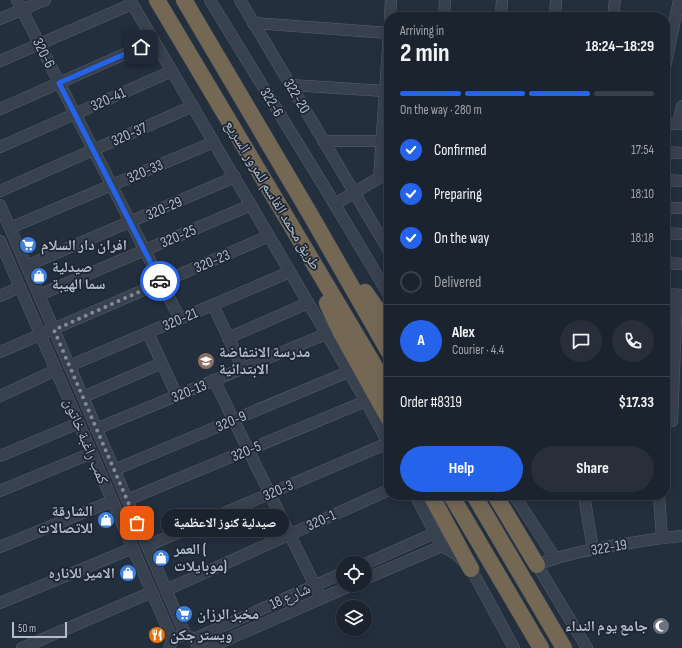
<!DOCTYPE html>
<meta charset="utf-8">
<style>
body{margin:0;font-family:"Sofia Sans Condensed","Noto Naskh Arabic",sans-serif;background:#282f3a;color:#f1f3f6;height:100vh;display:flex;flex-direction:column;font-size:15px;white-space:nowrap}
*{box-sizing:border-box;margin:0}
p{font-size:13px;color:#a0a4aa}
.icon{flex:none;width:22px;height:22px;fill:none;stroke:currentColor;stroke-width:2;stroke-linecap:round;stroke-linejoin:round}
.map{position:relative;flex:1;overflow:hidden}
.panel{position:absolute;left:384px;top:12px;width:286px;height:488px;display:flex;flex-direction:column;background:#1b232e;border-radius:16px;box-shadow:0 2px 10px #0003,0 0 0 1px #39404a}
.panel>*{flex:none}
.controls{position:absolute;left:336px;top:556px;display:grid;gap:8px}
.controls a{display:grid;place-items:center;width:36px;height:36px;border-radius:50%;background:#1b232e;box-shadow:0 2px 10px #0003,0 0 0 1px #39404a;font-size:20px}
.scale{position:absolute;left:12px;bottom:10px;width:55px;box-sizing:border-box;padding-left:4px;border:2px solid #b4bcc9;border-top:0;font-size:11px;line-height:14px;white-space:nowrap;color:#b4bcc9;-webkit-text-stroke:3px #1d2633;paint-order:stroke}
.pin{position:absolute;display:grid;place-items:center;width:34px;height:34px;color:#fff;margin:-17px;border-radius:8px;box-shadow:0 2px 6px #0006}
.courier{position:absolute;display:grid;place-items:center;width:40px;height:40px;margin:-20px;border:3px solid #2563eb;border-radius:50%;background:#fff;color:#222;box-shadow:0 1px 5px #0007}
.bubble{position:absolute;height:28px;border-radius:14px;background:#1b232e;box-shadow:0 2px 10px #0003,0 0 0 1px #39404a;font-size:13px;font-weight:700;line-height:28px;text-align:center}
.head em{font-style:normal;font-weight:700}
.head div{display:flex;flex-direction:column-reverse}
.head{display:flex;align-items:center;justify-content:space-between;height:68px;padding:0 16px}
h1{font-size:26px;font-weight:700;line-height:30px}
.bar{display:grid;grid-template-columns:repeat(4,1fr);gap:6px 4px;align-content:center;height:48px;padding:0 16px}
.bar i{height:5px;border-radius:3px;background:#39404a}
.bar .current{background:#2563eb}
.bar p{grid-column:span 4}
.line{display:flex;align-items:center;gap:10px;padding:0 16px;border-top:1px solid #39404a}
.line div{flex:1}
.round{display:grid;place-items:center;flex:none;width:42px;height:42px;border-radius:21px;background:#282f3a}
ol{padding:0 16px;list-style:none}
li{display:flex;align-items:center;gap:12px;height:44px}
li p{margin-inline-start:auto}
li .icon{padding:4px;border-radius:50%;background:#2563eb;color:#fff;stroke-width:4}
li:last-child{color:#a0a4aa}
li i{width:22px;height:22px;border:2px solid #39404a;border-radius:50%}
.button{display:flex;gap:8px;margin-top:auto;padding:8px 16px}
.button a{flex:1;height:46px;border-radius:24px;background:#2563eb;color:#fff;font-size:16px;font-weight:700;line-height:46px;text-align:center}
.button a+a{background:#282f3a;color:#f1f3f6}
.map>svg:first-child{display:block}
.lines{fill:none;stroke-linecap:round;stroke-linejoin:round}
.minor-casing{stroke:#565f6c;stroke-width:12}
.highway-casing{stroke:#434c59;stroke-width:17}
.minor{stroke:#38414e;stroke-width:11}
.highway{stroke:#746855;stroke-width:16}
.done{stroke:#828b98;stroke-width:4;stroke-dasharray:0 7.2}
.route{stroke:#2563eb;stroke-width:5}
.labels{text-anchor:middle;stroke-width:3.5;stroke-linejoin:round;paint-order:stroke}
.street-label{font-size:15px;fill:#b4bcc9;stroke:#1d2633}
.poi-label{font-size:15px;font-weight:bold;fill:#b4bcc9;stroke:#1d2633;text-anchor:start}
</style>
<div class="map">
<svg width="682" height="648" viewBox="0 0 682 648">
<rect width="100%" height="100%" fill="#242f3e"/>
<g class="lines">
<g class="minor-casing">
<g id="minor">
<polyline points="17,0 180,319"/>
<polyline points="130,0 366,401 389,445"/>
<polyline points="210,0 325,188 389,295"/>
<polyline points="240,0 389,251"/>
<polyline points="390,17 391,0"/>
<polyline points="444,17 445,0"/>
<polyline points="501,17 502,0"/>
<polyline points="555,17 556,0"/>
<polyline points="613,17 615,0"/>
<polyline points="0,19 45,0"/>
<polyline points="253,23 389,33"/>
<polyline points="0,61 132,4"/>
<polyline points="665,67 679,0"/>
<polyline points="291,85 385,91"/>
<polyline points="0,109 154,41"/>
<polyline points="665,124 682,124"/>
<polyline points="678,124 682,106"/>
<polyline points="323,141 381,141"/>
<polyline points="0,147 172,71"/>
<polyline points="665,152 682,153"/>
<polyline points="379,178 389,34"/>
<polyline points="665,180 682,181"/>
<polyline points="0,191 193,106"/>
<polyline points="335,204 389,172"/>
<polyline points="0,205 186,636"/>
<polyline points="665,208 682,208"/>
<polyline points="10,228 214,142"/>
<polyline points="665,233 682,234"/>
<polyline points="0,241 173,641"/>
<polyline points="665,263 682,264"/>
<polyline points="26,266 235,177"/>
<polyline points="665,294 682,295"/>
<polyline points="39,295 251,205"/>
<polyline points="0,296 20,287"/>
<polyline points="213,305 243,369"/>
<polyline points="148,333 177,396"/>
<polyline points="228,338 308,303"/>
<polyline points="0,352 269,236"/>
<polyline points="69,366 290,272"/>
<polyline points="214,380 321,598"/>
<polyline points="0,396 56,370"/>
<polyline points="83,397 162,363"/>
<polyline points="672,421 677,295"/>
<polyline points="96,429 326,334"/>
<polyline points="0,456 79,423"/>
<polyline points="114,470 348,372"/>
<polyline points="0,491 92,453"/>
<polyline points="415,495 442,546 456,554 471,569 514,648"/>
<polyline points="514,495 555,558"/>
<polyline points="584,495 593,550"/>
<polyline points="659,495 662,538"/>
<polyline points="127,500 366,401"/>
<polyline points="147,546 388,443"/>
<polyline points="0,547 112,501"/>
<polyline points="365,564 435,533"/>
<polyline points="365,579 442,546"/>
<polyline points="166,590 389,490"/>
<polyline points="0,603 133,548"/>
<polyline points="194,639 343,573"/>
<polyline points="22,648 152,592"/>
<path d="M169,648C174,632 194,631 198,648"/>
<polyline points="208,648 352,585"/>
<path d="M587,648L537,565C560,555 586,551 612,546C635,542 658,538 682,536"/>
</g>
</g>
<g class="highway-casing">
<g id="highway">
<polyline points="157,0 389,390"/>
<polyline points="184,0 310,214 389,352"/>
<polyline points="365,292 389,326"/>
<polyline points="327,303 340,331 389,419"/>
<polyline points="431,495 471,569"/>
<polyline points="451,495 541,648"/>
<polyline points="474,495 564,648"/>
<polyline points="495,495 537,565"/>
</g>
</g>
<use href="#minor" class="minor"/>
<use href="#highway" class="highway"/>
</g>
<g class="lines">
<polyline class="done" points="137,523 54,330 161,282 160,281"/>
<polyline class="route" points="141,47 59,83 160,281"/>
</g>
<defs>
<g id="supermarket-disc" transform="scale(0.9)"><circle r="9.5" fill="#3f7fe0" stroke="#1d2633"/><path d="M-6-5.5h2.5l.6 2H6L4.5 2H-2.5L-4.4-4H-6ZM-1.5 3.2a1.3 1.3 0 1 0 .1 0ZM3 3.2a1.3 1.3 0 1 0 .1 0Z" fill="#fff"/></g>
<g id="shop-disc" transform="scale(0.9)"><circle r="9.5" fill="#3f7fe0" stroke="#1d2633"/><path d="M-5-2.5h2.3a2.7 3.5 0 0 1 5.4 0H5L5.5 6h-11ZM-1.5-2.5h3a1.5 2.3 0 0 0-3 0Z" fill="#fff"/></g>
<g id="school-disc" transform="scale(0.9)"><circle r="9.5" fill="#8d6e63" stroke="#1d2633"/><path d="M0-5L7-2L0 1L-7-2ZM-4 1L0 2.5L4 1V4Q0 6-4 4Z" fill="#fff"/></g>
<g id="mosque-disc" transform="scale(0.9)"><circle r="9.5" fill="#6b7280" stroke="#1d2633"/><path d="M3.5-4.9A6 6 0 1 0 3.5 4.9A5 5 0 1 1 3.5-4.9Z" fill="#fff"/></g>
<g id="restaurant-disc" transform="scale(0.9)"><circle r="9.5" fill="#e8710a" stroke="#1d2633"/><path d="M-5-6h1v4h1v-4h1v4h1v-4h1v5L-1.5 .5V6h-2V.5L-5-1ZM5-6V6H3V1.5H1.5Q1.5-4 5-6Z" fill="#fff"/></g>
</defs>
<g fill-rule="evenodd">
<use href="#supermarket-disc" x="28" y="245"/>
<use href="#shop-disc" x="39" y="276"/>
<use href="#school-disc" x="206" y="361"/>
<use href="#shop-disc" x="106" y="520"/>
<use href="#shop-disc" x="161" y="558"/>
<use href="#shop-disc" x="128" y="573"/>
<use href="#supermarket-disc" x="184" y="614"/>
<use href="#mosque-disc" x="661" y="626"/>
<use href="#restaurant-disc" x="157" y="635"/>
</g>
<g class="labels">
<g class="street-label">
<text transform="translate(44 53) rotate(63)" y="5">320-6</text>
<text transform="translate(297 96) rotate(59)" y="5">322-20</text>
<text transform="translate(108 99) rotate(-24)" y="5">320-41</text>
<text transform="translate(272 102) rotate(59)" y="5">322-6</text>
<text transform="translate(129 134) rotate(-24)" y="5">320-37</text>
<text transform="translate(145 171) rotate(-23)" y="5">320-33</text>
<text transform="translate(273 195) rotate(59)" y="5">طريق محمد القاسم للمرور السريع</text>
<text transform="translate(164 208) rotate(-23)" y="5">320-29</text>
<text transform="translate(178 236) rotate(-23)" y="5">320-25</text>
<text transform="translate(212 261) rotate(-23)" y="5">320-23</text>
<text transform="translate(180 319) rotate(-23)" y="5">320-21</text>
<text transform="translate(189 391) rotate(-22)" y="5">320-13</text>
<text transform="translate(231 421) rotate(-23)" y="5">320-9</text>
<text transform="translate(86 441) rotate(67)" y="5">كمب راغبة خاتون</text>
<text transform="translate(246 451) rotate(-23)" y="5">320-5</text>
<text transform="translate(278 490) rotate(-23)" y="5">320-3</text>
<text transform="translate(321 520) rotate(-24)" y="5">320-1</text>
<text transform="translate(609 547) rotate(-10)" y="5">322-19</text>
<text transform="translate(290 596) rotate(-24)" y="5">شارع 18</text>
</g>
<g class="poi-label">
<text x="41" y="250">افران دار السلام</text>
<text x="52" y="272">صيدلية<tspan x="52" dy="17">سما الهيبة</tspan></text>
<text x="219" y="357">مدرسة الانتفاضة<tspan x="219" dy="17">الابتدائية</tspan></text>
<text x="93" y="516" text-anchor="end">الشارقة<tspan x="93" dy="17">للاتصالات</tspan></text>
<text x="174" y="554">العمر (<tspan x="174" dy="17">موبايلات)</tspan></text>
<text x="115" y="578" text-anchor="end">الامير للاناره</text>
<text x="197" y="619">مخبز الرزان</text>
<text x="648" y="631" text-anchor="end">جامع يوم النداء</text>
<text x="170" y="640">ويستر جكن</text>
</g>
</g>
</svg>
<div class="controls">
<a><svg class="icon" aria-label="locate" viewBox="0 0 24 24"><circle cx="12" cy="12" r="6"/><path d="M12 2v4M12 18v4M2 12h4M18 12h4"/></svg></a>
<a><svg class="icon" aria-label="layers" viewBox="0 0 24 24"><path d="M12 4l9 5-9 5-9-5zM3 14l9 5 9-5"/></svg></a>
</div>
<div class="scale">50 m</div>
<div class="pin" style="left:137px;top:523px;background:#ea580c"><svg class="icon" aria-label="bag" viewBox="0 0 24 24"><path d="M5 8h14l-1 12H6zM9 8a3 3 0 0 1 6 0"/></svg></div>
<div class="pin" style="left:141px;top:47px;background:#1f2937"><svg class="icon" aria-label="home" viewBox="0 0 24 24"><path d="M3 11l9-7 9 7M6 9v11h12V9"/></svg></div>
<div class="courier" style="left:160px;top:281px"><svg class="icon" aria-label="car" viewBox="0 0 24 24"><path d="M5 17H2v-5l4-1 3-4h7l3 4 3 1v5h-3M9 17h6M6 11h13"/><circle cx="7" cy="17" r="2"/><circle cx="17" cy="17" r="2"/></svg></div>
<div class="bubble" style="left:161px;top:509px;width:128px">صيدلية كنوز الاعظمية</div>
<section class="panel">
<div class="head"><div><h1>2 min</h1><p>Arriving in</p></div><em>18:24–18:29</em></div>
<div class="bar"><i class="current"></i><i class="current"></i><i class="current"></i><i></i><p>On the way · 280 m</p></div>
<ol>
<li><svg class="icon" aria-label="check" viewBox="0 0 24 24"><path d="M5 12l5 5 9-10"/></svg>Confirmed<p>17:54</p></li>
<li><svg class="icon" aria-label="check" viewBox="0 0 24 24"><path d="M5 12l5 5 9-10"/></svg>Preparing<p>18:10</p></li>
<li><svg class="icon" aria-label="check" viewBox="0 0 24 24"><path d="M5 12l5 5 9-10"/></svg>On the way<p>18:18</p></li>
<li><i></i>Delivered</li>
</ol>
<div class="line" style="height:72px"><b class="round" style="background:#2563eb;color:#fff">A</b><div><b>Alex</b><p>Courier · 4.4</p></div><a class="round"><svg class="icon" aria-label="chat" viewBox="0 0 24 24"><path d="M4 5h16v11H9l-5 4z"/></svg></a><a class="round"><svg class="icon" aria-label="phone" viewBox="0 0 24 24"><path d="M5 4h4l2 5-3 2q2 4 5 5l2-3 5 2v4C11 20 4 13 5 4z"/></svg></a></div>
<div class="line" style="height:52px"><div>Order #8319</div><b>$17.33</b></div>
<div class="button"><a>Help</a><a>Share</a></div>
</section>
</div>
